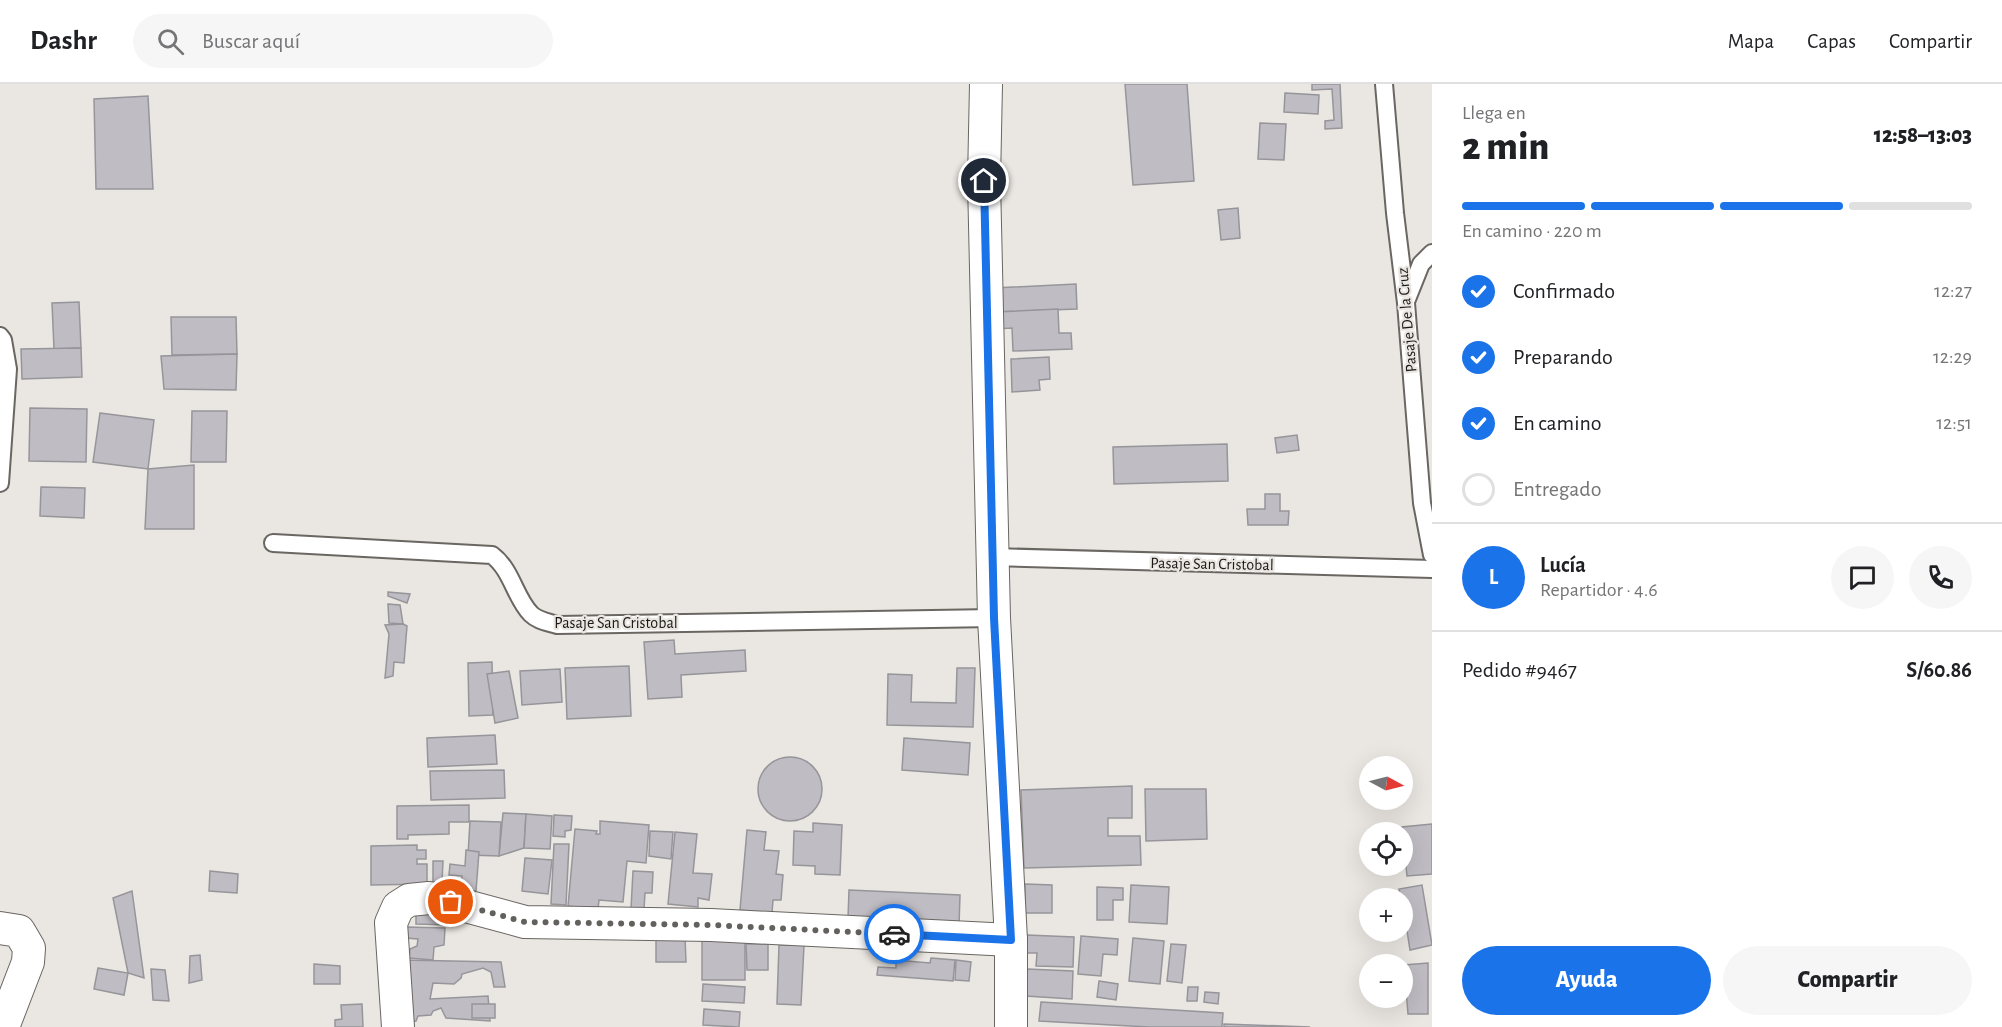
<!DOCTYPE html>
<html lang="es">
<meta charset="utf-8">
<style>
body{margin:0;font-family:"Alegreya Sans",sans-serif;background:#f6f6f6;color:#202124;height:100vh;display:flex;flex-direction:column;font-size:22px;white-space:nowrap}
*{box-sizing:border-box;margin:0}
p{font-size:20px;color:#757577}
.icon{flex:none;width:33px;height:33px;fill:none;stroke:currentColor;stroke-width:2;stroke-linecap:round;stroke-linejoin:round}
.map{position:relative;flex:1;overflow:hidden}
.sheet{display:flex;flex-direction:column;background:#fff;width:570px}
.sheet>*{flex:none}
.needle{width:39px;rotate:97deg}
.controls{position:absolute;left:1359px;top:672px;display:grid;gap:12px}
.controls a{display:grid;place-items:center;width:54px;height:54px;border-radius:50%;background:#fff;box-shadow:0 6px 24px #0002;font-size:30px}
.pin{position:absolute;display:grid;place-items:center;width:51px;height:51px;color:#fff;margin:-26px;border:3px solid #fff;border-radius:50%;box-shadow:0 2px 6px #0007}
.courier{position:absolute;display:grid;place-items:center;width:60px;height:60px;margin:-30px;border:4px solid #1a73e8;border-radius:50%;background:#fff;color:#222;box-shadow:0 2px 8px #0007}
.headline em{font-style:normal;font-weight:800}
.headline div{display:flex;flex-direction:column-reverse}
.headline{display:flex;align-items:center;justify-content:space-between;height:102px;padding:0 30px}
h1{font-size:39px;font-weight:800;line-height:45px}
.bar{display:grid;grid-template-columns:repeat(4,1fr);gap:9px 6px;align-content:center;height:72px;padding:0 30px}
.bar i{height:8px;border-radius:4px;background:#e0e0e0}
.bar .current{background:#1a73e8}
.bar p{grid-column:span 4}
.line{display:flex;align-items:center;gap:15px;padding:0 30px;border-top:2px solid #e0e0e0}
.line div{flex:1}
.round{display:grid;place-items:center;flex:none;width:63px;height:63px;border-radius:32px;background:#f6f6f6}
ol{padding:0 30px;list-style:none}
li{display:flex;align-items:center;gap:18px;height:66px}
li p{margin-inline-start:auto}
li .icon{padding:6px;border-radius:50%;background:#1a73e8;color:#fff;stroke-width:4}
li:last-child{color:#757577}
li i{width:33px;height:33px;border:3px solid #e0e0e0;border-radius:50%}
.button{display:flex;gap:12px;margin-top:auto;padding:12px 30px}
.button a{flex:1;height:69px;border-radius:36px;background:#1a73e8;color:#fff;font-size:24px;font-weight:800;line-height:69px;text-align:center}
.button a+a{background:#f6f6f6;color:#202124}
header{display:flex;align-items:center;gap:36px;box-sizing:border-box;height:84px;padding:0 30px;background:#fff;border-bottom:2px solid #e0e0e0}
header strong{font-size:28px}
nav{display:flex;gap:33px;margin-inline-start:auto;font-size:21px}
.search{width:420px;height:54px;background:#f6f6f6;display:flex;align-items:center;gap:15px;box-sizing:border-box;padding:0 21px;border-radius:33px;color:#757577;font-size:22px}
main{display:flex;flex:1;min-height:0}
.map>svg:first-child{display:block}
.building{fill:#bfbdc3;stroke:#96959a;stroke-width:1.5}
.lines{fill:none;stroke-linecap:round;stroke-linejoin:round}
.lane-casing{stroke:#6a6662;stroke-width:20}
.street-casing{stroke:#6a6662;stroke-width:34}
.lane{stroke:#fff;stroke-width:16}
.street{stroke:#fff;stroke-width:32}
.done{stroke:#63615e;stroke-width:6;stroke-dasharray:0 10.8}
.route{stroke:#1a73e8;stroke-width:8}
.labels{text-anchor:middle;stroke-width:4.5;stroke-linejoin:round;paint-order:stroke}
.street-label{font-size:16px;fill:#1b1917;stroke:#eae6e1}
</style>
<header>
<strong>Dashr</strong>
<div class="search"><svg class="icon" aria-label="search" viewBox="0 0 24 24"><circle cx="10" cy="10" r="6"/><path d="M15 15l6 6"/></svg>Buscar aquí</div>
<nav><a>Mapa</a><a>Capas</a><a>Compartir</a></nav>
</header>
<main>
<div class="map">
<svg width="1432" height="943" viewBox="0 0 1432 943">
<rect width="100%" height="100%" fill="#eae6e1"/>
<g class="building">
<polygon points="1125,0 1187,0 1194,97 1133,101"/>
<polygon points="1312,0 1340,0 1342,44 1325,45 1325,37 1334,36 1332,5 1312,6"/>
<polygon points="1285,9 1319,11 1318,30 1284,28"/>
<polygon points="148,12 153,105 96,105 94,15"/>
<polygon points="1260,39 1286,40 1284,76 1258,75"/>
<polygon points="1238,124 1240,154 1221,156 1218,126"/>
<polygon points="1076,200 1077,225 995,228 994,204"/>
<polygon points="79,218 81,264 54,265 52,219"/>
<polygon points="1058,225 1059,249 1071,249 1072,265 1013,267 1012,244 995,245 995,228"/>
<polygon points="171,233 236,233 237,270 172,271"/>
<polygon points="81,264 82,293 22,295 21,265"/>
<polygon points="237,270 236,306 164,305 161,272"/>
<polygon points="1049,273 1050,295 1039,296 1040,306 1012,308 1011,275"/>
<polygon points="30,324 87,325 86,378 29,377"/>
<polygon points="192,327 227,327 226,378 191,378"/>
<polygon points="100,329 154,336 148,385 93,378"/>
<polygon points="1297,351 1299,366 1277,369 1275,354"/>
<polygon points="1227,360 1228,397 1114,400 1113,363"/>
<polygon points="194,381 194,445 145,445 148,385"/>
<polygon points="41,403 85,404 84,434 40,432"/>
<polygon points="1265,410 1280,410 1280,427 1289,427 1288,441 1248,441 1247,425 1265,425"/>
<polygon points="388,508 410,510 407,519 388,512"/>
<polygon points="388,520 400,521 403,540 389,539"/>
<polygon points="403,540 407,542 404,579 394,578 393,592 385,594 389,550 385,541"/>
<polygon points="674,556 675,570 745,566 746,587 681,591 682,613 648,615 644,558"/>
<polygon points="492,578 493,631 469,632 468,579"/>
<polygon points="629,582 631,632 567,635 565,584"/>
<polygon points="957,584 975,584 973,643 887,641 888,590 912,591 911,618 956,619"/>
<polygon points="560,585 562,618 522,621 520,587"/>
<polygon points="509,587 518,634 495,639 487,590"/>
<polygon points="495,651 497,680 428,683 427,654"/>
<polygon points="904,654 970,659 968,691 902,686"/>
<circle cx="790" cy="705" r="32"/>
<polygon points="504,686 505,714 431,716 430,687"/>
<polygon points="1132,702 1132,734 1108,734 1108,752 1140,752 1141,781 1024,784 1021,706"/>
<polygon points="1145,705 1206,705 1207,755 1146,757"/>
<polygon points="469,721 469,738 449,738 449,750 408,751 408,755 397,755 397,722"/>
<polygon points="503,729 526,730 524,764 499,772"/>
<polygon points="526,730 552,732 550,765 524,764"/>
<polygon points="554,731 572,732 571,746 565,747 565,753 553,752"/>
<polygon points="470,737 501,738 499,772 468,771"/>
<polygon points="600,737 649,741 646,779 627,777 623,818 599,816 598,825 568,822 575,745 597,747 596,750 600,750"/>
<polygon points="813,739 842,741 840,791 815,790 815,782 793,781 794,747 813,748"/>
<polygon points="1432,740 1432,790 1407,792 1402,743"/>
<polygon points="747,746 766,748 764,766 779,767 776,790 783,791 781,816 773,816 772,829 740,826"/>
<polygon points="650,747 673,748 671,775 649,772"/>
<polygon points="675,748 697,750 693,789 712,790 709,816 698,814 698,823 668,820"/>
<polygon points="554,760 569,760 566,821 551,820"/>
<polygon points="417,761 417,766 426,766 426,775 417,775 417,780 427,780 427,800 371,801 371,762"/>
<polygon points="466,766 479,768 476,807 461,805 462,792 449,791 450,780 465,782"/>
<polygon points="525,774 552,776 548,810 522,807"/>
<polygon points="433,777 443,777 442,798 433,798"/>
<polygon points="210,787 238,790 237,809 209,807"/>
<polygon points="633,787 653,788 652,809 645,809 644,825 631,825"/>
<polygon points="1025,800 1052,801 1052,829 1025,829"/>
<polygon points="1131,801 1169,803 1167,840 1129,838"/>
<polygon points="1422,801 1432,861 1410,866 1402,814 1401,814 1399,805"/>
<polygon points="1097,803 1123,804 1123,816 1113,816 1113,836 1097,836"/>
<polygon points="849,806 960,811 959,842 854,837 854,832 848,834"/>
<polygon points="132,807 144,894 128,889 113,814"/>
<polygon points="416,820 449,820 449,841 416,840"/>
<polygon points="406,843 445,844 444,861 434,863 433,876 409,874 410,865 417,862 418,855 406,854"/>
<polygon points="1027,851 1074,853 1073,883 1036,882 1037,869 1027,869"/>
<polygon points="1081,852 1118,855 1117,871 1103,870 1101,892 1078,890"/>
<polygon points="656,853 685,853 686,878 656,878"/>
<polygon points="1133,854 1164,857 1160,900 1129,897"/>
<rect x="702" y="855" width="43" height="41"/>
<polygon points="746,860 768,860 768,886 747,886"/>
<polygon points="1171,860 1186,861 1182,899 1167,897"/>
<polygon points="779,861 804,861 801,921 777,920"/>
<polygon points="200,871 202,896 189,899 190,872"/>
<polygon points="931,874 955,876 953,897 877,891 878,883 896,884 896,876 930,879"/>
<polygon points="401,876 501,878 505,903 494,903 491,888 483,884 462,890 461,894 454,900 433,899 430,915 488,912 490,937 446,934 441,924 433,927 431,931 418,932 416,937 404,939"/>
<polygon points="956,876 971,878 969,897 955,896"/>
<polygon points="1428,879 1428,930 1408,930 1404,881"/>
<polygon points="314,880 340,882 340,900 314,900"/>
<polygon points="98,884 128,889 124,911 94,905"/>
<polygon points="151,885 165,886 169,917 153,916"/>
<polygon points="1027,885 1073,887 1072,915 1026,912"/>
<polygon points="1099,897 1118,900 1116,916 1097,913"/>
<polygon points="703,900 745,903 744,919 702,917"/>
<polygon points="1188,903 1198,903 1197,917 1187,917"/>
<polygon points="1205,908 1219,909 1218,920 1204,918"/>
<polygon points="1041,918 1223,929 1222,943 1149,943 1039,937"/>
<polygon points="362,920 363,943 335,943 335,936 342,935 341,921"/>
<rect x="472" y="920" width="23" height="14"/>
<polygon points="704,925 740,928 739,943 703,941"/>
<polygon points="1224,940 1310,943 1224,943"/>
</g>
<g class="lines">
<g class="lane-casing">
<g id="lane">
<polyline points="1384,0 1395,129 1406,219 1422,419 1432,471"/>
<polyline points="1407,215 1421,180 1432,169"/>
<polyline points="0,252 3,256 8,285 0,399"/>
<path d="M273,459L492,471C512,486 515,514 531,530C538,537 548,538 557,541L994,534"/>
<polyline points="993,473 1432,485"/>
</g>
</g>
<g class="street-casing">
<g id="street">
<polyline points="986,0 984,97 994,534 1011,856 1011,943"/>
<polyline points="0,844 19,847 29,864 28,878 3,943"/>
<polyline points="398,943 391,839 398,823 409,816 429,814 451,818 525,838 711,841 1011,856"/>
</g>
</g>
<use href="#lane" class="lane"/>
<use href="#street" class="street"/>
</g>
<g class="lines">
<polyline class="done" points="451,818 525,838 711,841 894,850"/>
<polyline class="route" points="894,850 1011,856 994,534 984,97"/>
</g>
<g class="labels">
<g class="street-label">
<text transform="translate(1406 236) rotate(-95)" y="6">Pasaje De la Cruz</text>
<text transform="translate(1212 479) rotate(1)" y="6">Pasaje San Cristobal</text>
<text x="616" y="544">Pasaje San Cristobal</text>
</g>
</g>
</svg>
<div class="controls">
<a><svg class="needle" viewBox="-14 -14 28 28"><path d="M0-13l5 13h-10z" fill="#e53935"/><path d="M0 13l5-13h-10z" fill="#757577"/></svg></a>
<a><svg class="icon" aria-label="locate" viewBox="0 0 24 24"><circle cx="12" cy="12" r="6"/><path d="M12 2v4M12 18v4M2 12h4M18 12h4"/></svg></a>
<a>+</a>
<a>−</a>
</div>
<div class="pin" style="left:451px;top:818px;background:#ea580c"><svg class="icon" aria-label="bag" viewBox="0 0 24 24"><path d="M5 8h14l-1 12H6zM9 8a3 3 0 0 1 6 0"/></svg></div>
<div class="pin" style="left:984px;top:97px;background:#1f2937"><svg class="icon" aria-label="home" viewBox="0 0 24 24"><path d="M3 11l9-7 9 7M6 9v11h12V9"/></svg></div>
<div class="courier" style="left:894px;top:850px"><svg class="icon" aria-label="car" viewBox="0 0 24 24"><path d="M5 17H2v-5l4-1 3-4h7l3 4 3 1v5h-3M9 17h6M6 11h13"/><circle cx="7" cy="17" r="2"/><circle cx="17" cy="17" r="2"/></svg></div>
</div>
<section class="sheet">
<div class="headline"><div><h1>2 min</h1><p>Llega en</p></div><em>12:58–13:03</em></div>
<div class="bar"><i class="current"></i><i class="current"></i><i class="current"></i><i></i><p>En camino · 220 m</p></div>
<ol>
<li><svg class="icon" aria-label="check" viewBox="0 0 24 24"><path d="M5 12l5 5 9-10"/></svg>Confirmado<p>12:27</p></li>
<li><svg class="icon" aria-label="check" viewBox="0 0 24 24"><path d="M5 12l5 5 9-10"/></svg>Preparando<p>12:29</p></li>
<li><svg class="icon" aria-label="check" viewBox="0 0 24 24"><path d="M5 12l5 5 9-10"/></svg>En camino<p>12:51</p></li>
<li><i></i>Entregado</li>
</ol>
<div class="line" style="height:108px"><b class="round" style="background:#1a73e8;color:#fff">L</b><div><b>Lucía</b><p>Repartidor · 4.6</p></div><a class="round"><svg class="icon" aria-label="chat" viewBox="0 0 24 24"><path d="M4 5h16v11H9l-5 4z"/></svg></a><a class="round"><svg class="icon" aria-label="phone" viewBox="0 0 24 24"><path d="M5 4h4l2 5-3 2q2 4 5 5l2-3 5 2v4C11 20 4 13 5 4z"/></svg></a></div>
<div class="line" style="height:78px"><div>Pedido #9467</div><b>S/60.86</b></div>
<div class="button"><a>Ayuda</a><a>Compartir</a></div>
</section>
</main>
